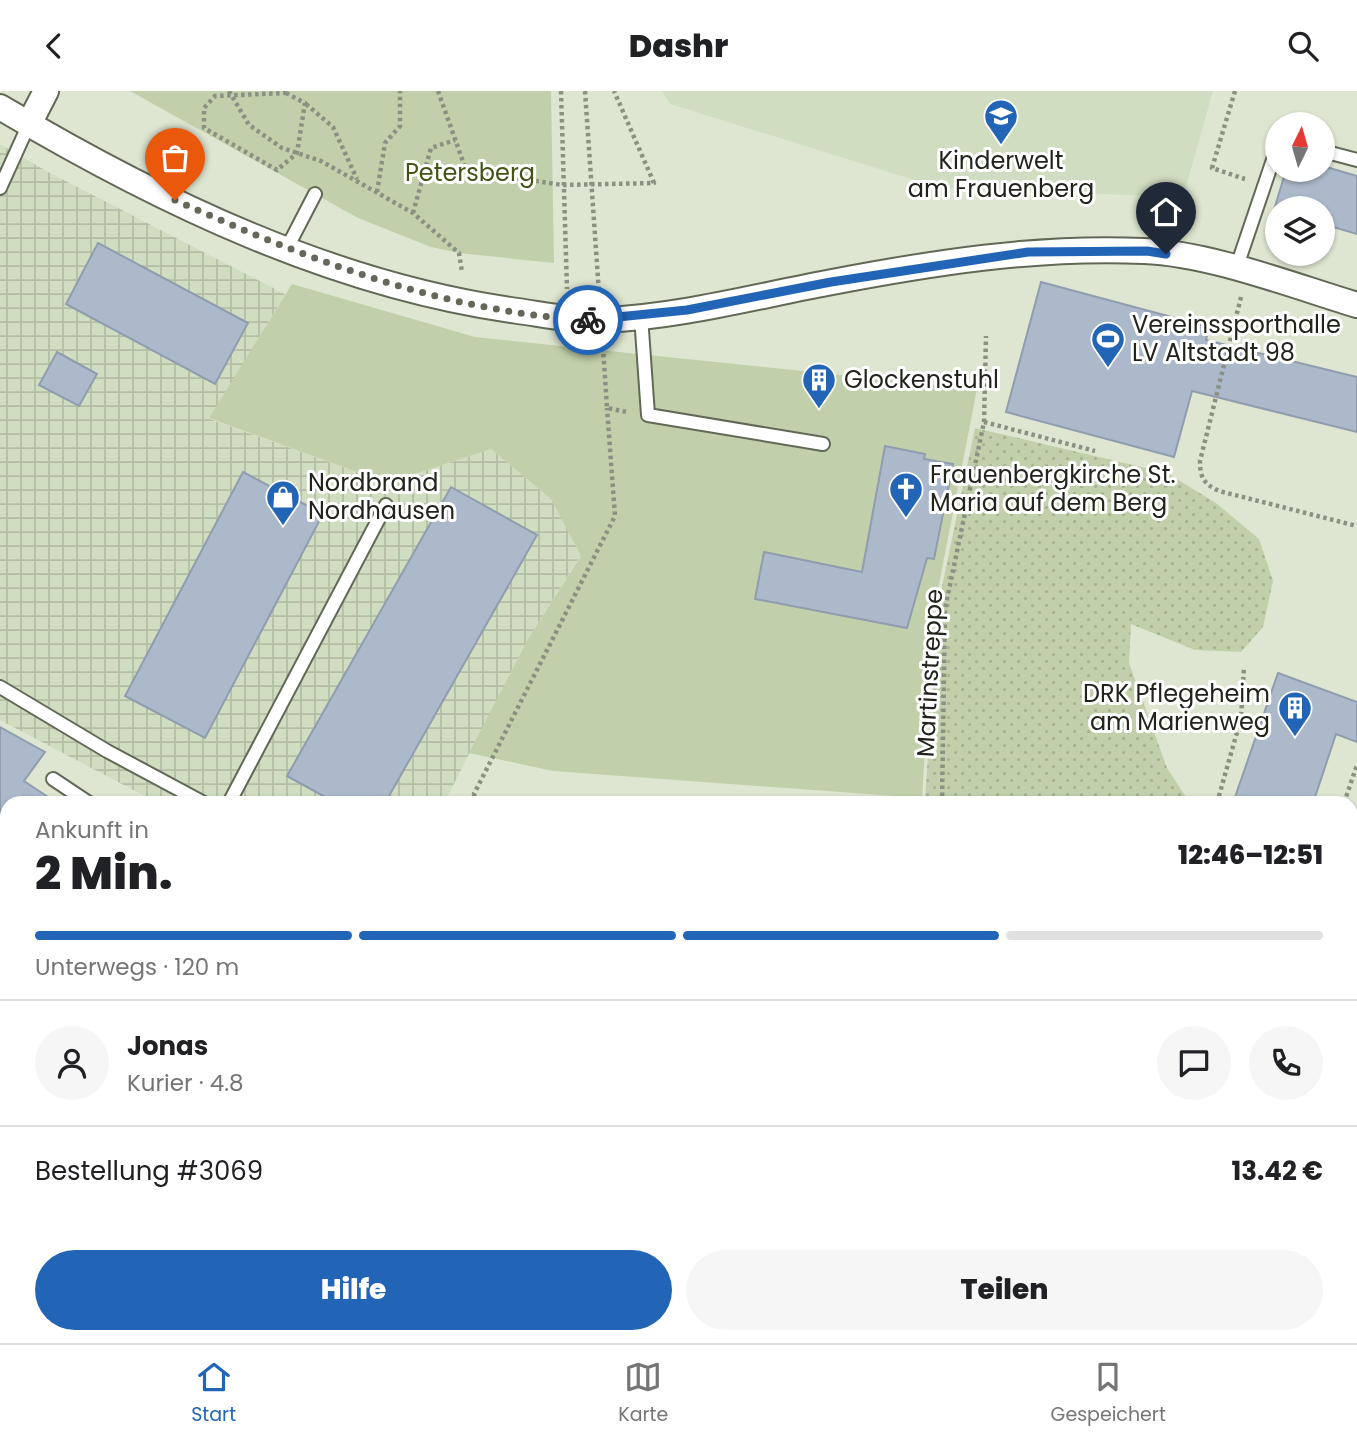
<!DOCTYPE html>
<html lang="de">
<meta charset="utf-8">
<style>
body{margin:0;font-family:Poppins,sans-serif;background:#f6f6f6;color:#202124;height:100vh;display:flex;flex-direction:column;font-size:26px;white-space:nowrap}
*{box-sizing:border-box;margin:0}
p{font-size:23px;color:#757577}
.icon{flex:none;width:38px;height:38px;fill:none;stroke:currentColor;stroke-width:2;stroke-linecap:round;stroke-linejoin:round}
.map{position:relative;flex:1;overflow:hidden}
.sheet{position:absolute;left:0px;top:705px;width:1358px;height:548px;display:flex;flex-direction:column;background:#fff;border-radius:21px 21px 0 0;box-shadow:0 2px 5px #0004}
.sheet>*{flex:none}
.needle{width:46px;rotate:5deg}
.tools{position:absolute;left:1265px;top:21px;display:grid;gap:14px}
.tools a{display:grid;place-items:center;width:70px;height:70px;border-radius:50%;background:#fff;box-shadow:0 2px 5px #0004;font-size:35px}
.pin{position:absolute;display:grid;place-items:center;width:60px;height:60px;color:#fff;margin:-72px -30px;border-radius:50% 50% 50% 0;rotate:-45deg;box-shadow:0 0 7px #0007}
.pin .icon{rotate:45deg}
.courier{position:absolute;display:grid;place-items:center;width:70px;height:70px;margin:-35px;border:5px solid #2264b5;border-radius:50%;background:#fff;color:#222;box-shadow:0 2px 9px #0007}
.overview em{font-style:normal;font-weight:800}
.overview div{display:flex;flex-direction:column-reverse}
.overview{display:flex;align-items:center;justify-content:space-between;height:119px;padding:0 35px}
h1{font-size:46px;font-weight:800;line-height:52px}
.bar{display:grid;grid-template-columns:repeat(4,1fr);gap:10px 7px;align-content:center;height:84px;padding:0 35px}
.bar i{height:9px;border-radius:5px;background:#e0e0e0}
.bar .current{background:#2264b5}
.bar p{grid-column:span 4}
.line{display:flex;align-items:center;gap:18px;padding:0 35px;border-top:2px solid #e0e0e0}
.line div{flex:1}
.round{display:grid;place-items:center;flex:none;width:74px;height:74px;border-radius:37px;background:#f6f6f6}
.action{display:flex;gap:14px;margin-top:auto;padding:14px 35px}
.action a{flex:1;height:80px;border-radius:42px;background:#2264b5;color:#fff;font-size:28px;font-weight:800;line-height:80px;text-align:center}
.action a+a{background:#f6f6f6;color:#202124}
header{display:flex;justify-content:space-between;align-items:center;height:91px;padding:0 35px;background:#fff;font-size:32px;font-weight:800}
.menu{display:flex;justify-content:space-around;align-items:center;height:98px;border-top:2px solid #e0e0e0;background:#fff;font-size:19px;color:#757577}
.menu a{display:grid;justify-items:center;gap:4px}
.menu .current{color:#2264b5}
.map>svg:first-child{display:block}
.built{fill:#d1ddc1}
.industrial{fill:url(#industrial-grid)}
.grass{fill:url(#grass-dots)}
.green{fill:#c1d0aa}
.building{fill:#abb9cb;stroke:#8f9daf;stroke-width:2}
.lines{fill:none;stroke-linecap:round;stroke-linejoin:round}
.service-casing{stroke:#616956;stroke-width:16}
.minor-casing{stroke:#616956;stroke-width:28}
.primary-casing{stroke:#fff;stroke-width:42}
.path{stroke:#8b9182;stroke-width:4.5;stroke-dasharray:3.5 3.5;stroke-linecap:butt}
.service{stroke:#fff;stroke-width:12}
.minor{stroke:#fff;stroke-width:24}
.primary{stroke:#bed780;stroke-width:38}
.done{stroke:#63685b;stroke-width:7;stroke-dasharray:0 12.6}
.route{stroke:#2264b5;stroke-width:9}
.labels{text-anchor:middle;stroke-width:6;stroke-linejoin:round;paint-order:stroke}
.poi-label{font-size:24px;fill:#21241c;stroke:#fff;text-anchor:start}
.park-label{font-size:24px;fill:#415517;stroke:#fff}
.street-label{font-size:24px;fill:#21241c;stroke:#fff}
</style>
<header><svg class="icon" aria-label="back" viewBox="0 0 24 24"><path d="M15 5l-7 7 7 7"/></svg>Dashr<svg class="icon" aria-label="search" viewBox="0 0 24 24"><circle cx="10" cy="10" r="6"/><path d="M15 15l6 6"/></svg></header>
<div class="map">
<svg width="1357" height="1252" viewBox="0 0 1357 1252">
<defs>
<pattern id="industrial-grid" width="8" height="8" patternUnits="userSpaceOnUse" patternTransform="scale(1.75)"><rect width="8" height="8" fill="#d1ddc1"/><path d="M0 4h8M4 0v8" fill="none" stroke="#b3bea5"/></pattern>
<pattern id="grass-dots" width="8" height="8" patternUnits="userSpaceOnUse" patternTransform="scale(1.75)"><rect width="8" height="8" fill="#c1d0aa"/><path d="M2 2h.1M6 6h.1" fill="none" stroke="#a6b292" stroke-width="1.8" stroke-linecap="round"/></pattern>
</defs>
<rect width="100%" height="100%" fill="#dee6d1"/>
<g class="built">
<polygon points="662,0 1213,0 1183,106 940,97 670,13"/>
<polygon points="1351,890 1357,893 1357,1252 988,1252 990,1246 1351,1246"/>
<polygon points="0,1167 7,1173 7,1246 91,1246 98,1252 0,1252"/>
</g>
<polygon class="industrial" points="0,53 48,81 285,203 210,328 387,392 491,358 551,408 581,464 528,548 444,712 158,712 0,629"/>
<g class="grass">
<polygon points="975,337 1167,382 1216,412 1259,448 1273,490 1263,536 1241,561 1195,559 1131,533 1129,572 1167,677 1190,712 925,711 937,520"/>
<polygon points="1351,789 1357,791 1357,884 1351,882"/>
</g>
<g class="green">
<polygon points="130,0 551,0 554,172 459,162 431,156 358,127"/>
<polygon points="292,193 475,246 977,298 934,519 922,707 553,680 469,662 528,548 581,465 551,408 491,358 387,392 209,327"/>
<polygon points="0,834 7,839 7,1004 0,1014"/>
</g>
<g class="building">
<polygon points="1323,75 1357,85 1357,143 1323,133 1323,117 1274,119 1286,79 1323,79"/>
<polygon points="98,152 248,232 215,293 66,213"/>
<polygon points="1041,191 1209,236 1206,249 1357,286 1357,341 1192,300 1174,366 1006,321"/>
<polygon points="57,261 97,283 79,315 39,294"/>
<polygon points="885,355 925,363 924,368 953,373 934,468 927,467 907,537 755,508 764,461 862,481"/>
<polygon points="243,381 323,423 205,647 125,605"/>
<polygon points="451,396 537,444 385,712 336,712 287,685"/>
<polygon points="1278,582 1357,611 1357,651 1336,643 1313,712 1233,712"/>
<polygon points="0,636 45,661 24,690 57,712 7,712 0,723"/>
</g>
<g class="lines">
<g class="service-casing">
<g id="service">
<polyline points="1323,60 1357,69"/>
<polyline points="0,97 29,33"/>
<polyline points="286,159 315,103"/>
<polyline points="1236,178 1278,54"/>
<polyline points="641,225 648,324 823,353"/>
<polyline points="0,596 107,660 204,712"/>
<polyline points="53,688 89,712"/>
<polyline points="229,712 386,414"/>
<polyline points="0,1037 7,1027"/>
<polyline points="0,1225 7,1232"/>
<polyline points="21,1246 27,1252"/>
</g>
</g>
<g class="minor-casing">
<g id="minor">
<path d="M0,16C158,110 334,195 518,220C546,224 575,230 603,229C678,226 753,206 827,192C931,172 1038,155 1144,160C1208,162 1294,195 1357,214"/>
<polyline points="29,33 46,0"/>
<polyline points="251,1252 253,1246"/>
<polyline points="848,1252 850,1246"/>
</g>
</g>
<g class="primary-casing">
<g id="primary">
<polyline points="0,1120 7,1125"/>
<polyline points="167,1246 175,1252"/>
</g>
</g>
<g class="path">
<polyline points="229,0 249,34 282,57 321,70 413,122 459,162 462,181"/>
<polyline points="438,0 466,79 562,94 654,92 614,0"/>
<polyline points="561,0 567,198"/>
<polyline points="585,0 599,202"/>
<polyline points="1235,0 1212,77 1245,88"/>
<polygon points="286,2 305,12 297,62 277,79 204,37 204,17 215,5"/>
<polyline points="306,13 333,36 357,88"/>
<polyline points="377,101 385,52 400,35 400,0"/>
<polyline points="413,122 431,57 455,49"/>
<path d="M1241,206L1200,370C1200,387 1204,393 1219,400L1357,435"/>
<polyline points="603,256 607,317 627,321"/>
<polyline points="984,331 1095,360"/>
<polyline points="476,712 474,703 615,425 607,317"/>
<polyline points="942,712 945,518 984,331 986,245"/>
<polyline points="1217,712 1241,627 1244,576"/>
<polyline points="1344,712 1357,674"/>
<polyline points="1351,720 1357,723"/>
<polyline points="1351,778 1357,780"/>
<polyline points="120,1246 128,1252"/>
<polyline points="292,1252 298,1246"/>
</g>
<use href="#service" class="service"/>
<use href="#minor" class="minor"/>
<use href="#primary" class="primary"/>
</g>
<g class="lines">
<path class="done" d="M175,109C306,168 443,221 588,229"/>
<polyline class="route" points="588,229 687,219 831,191 1028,161 1147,160 1166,163"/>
</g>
<defs>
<g id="school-pin" transform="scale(1.75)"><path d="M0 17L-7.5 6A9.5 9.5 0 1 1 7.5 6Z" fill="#2264b5" stroke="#fff"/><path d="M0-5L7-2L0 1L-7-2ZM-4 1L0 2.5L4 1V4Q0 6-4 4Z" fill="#fff"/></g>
<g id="stadium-pin" transform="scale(1.75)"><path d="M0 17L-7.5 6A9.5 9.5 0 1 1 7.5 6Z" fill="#2264b5" stroke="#fff"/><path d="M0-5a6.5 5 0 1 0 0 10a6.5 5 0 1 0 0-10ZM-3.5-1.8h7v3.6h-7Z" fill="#fff"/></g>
<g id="building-pin" transform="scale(1.75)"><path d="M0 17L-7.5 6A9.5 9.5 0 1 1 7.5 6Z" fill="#2264b5" stroke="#fff"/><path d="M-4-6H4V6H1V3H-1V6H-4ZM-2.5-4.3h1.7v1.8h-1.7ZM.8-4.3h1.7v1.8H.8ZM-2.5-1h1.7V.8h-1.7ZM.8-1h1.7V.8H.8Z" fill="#fff"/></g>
<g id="church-pin" transform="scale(1.75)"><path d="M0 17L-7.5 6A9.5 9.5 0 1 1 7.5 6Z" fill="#2264b5" stroke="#fff"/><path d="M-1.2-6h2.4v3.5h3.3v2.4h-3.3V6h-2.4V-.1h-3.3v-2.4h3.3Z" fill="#fff"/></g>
<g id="shop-pin" transform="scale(1.75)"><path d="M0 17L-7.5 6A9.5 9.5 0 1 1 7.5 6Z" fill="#2264b5" stroke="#fff"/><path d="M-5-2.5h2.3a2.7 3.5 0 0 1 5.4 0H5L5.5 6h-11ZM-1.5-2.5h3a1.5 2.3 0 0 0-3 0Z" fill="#fff"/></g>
</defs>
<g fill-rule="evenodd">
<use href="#school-pin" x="1001" y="25"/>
<use href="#stadium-pin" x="1108" y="248"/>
<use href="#building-pin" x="819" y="289"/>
<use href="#church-pin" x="906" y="398"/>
<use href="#shop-pin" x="283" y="406"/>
<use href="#building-pin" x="1295" y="617"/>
</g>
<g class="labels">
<g class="poi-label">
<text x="1001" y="78" text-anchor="middle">Kinderwelt<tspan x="1001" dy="28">am Frauenberg</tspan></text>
<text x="1132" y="242">Vereinssporthalle<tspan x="1132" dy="28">LV Altstadt 98</tspan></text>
<text x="844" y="297">Glockenstuhl</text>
<text x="930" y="392">Frauenbergkirche St.<tspan x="930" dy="28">Maria auf dem Berg</tspan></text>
<text x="308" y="400">Nordbrand<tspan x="308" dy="28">Nordhausen</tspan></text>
<text x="1270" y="611" text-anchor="end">DRK Pflegeheim<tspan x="1270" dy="28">am Marienweg</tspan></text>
</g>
<g class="park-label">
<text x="470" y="90">Petersberg</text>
</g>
<g class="street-label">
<text transform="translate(930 582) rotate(-87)" y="8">Martinstreppe</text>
</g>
</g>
</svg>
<div class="tools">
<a><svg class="needle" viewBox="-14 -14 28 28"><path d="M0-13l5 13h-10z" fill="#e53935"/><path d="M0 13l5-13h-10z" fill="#757577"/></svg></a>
<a><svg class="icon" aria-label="layers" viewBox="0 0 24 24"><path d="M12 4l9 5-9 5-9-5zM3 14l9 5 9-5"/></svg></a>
</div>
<div class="pin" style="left:175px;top:109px;background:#ea580c"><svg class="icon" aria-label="bag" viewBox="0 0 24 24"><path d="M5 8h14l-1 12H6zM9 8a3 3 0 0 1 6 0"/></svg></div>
<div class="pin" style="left:1166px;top:163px;background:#1f2937"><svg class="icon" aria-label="home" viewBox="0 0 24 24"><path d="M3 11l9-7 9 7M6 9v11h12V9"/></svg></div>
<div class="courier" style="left:588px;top:229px"><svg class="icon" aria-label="bike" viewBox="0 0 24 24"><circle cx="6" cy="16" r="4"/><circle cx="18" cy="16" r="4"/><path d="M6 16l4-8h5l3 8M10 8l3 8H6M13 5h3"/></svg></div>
<section class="sheet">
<div class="overview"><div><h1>2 Min.</h1><p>Ankunft in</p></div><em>12:46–12:51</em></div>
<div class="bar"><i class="current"></i><i class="current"></i><i class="current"></i><i></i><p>Unterwegs · 120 m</p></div>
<div class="line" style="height:126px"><a class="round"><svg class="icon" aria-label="person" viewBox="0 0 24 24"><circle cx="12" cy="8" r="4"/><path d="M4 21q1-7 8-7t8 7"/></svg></a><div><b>Jonas</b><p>Kurier · 4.8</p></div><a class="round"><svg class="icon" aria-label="chat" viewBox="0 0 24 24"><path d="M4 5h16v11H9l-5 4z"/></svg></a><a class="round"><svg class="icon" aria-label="phone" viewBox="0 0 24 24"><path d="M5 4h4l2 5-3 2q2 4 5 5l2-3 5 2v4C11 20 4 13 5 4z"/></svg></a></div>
<div class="line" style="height:91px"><div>Bestellung #3069</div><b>13.42 €</b></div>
<div class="action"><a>Hilfe</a><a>Teilen</a></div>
</section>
</div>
<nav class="menu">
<a class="current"><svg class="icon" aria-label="home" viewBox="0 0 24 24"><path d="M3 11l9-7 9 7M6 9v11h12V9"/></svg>Start</a>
<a><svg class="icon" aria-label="map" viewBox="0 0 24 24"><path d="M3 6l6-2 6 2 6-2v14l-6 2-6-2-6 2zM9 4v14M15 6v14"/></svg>Karte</a>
<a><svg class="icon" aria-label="saved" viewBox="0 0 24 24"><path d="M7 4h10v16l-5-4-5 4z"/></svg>Gespeichert</a>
</nav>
